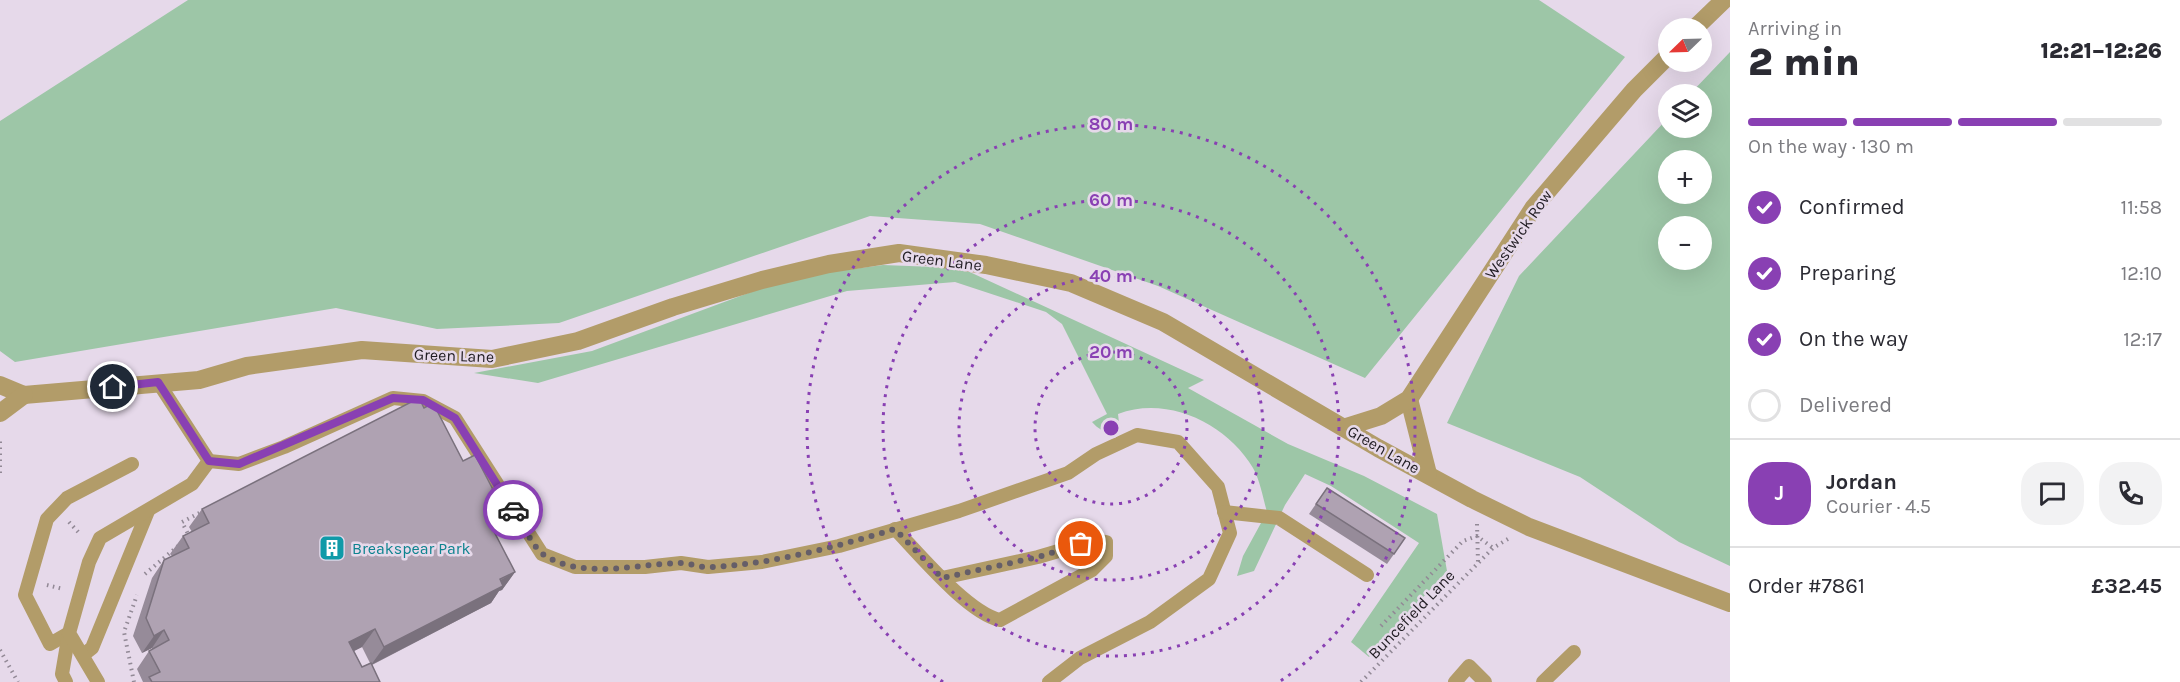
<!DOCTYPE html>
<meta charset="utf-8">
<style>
body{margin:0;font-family:Karla,sans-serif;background:#f2f2f3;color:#2b2b33;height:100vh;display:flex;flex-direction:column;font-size:22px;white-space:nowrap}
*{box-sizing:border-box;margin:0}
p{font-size:20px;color:#7c7c81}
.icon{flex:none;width:33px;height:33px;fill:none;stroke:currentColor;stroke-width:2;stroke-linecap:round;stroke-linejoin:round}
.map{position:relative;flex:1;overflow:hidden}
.drawer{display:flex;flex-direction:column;background:#fff;width:450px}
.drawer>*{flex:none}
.needle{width:39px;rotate:247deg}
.buttons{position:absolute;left:1658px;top:18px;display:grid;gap:12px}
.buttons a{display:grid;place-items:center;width:54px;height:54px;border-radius:50%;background:#fff;box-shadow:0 6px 24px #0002;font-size:30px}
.pin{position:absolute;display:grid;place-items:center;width:51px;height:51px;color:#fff;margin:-26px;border:3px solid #fff;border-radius:50%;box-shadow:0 2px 6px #0007}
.courier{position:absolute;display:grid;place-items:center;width:60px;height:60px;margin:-30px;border:4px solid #8940b3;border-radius:50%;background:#fff;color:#222;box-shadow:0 2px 8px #0007}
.summary em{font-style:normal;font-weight:800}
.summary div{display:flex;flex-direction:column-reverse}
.summary{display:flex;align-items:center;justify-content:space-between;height:102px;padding:0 18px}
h1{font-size:39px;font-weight:800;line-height:45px}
.bar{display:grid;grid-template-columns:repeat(4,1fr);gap:9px 6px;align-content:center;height:72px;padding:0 18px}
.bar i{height:8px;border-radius:4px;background:#e1e1e2}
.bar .selected{background:#8940b3}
.bar p{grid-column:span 4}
.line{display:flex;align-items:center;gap:15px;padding:0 18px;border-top:2px solid #e1e1e2}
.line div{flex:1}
.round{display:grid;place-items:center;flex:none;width:63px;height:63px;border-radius:24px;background:#f2f2f3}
ol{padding:0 18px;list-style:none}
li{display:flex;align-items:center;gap:18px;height:66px}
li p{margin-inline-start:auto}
li .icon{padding:6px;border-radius:50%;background:#8940b3;color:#fff;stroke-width:4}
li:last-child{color:#7c7c81}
li i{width:33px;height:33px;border:3px solid #e1e1e2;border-radius:50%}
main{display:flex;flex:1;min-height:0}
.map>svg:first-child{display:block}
.green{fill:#9dc6a7;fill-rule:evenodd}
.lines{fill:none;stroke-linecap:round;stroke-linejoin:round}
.path{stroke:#928996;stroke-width:4;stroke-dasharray:1.5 4.5;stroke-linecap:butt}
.service{stroke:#b29c69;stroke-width:14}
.tertiary{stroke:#b29c69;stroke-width:18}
.wall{fill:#968b99;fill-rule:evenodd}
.shaded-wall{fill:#7a717d}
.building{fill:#afa2b2;stroke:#7a717d;stroke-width:1.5}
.done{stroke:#655e68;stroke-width:6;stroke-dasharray:0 10.8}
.route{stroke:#8940b3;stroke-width:8}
.ring{fill:none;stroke:#8940b3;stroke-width:3;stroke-dasharray:3 6}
.labels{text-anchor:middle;stroke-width:5;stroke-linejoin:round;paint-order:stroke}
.street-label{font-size:16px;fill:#201c22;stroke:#e6d9ea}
.culture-label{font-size:16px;fill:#0d838f;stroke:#e6d9ea;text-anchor:start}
.centre{fill:#8940b3;stroke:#e6d9ea;stroke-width:3}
.ring-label{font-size:18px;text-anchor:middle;font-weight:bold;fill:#8940b3;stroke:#e6d9ea;stroke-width:5;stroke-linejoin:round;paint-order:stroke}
</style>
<main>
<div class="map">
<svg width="1730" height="682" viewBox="0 0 1730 682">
<rect width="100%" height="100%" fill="#e6d9ea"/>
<g class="green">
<polygon points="188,0 1539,0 1625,57 1365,378 1158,286 980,224 870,216 559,323 437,329 336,308 15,362 0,351 0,121"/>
<path d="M1730,52V566L1679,542L1580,477L1447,423L1519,276L1668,118V128H1701V94H1690ZM1668,160H1701V194H1668ZM1668,226H1701V260H1668Z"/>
<path d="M883,265L961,268L1204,380L1188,388L1288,444L1364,476L1437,514L1447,571L1369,657L1351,642L1419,543L1331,486L1305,474L1285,505L1254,571L1237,576L1243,556L1267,512C1263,498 1260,480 1253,468C1227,424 1168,395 1118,414L1120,431C1107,433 1101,432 1092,422L1107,414L1062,324L1046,312L955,282L847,291L538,383L474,373L592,351L792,277Z"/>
</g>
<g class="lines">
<g class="path">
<polyline points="0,473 0,439"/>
<polyline points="69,522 80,534"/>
<polyline points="1477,524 1478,562"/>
<polyline points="190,538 182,522 203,511"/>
<polyline points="145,574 178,546"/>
<polyline points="47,585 63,589"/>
<polyline points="1381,626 1463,541 1477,536 1493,548"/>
<polyline points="0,650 18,682"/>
<polyline points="134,682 124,632 137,595"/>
<polyline points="1361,682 1493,548 1508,539"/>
</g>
<g class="service">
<polyline points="209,461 239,464 284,447 393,398 423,401 455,418 542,554 575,567 645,567 681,563 708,567 762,562 839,546 959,511 1068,473 1096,454 1137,435 1178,442 1218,487 1230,533 1209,579 1150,622 1080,658 1049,682"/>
<polyline points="1224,512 1279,518 1367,575"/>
<path d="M895,529C919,554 968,613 1000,620L1092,570L1106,556V542L1096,540L1038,557L942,578"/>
<polyline points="69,633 50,644 25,595 47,519 67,498 132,464"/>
<polyline points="83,655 92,648 148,511"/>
<polyline points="66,682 62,674 69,633"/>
<polyline points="98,682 69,633 89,562 100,538 192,484 209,461 158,382"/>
<polyline points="1455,682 1469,666 1485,682"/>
<polyline points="1543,682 1574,652"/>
</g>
<g class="tertiary">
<polyline points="1695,28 1724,0"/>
<polyline points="0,385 24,395 199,380 247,366 362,350 492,359 578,341 673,307 762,280 829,264 899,253 986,265 1071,283 1163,322 1378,448 1472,499 1529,527 1730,603"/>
<polyline points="1409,399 1428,474"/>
<polyline points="0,413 24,395"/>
<polyline points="1346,427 1381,416 1409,399 1534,207 1634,90 1668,56"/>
</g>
</g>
<g class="wall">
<polygon points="1327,488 1394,554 1387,564 1309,514"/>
<path d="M202,509L490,524L515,572L502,590L499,591L491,603L372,665L380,682H143L137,669L149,651L152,649V648L142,653L133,636L152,578L164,560L172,556L170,554L183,536L192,532L189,527ZM362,647L370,663L362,667L354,651Z"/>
</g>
<g class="shaded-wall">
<polygon points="502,507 489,525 486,516"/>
<polygon points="515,572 502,590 499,591 491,603 371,665 384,647"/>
<polygon points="375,629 362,647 336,660 349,642"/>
<polygon points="164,630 152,648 142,653 154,636"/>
</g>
<g class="building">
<polygon points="419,398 424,408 433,403 463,461 475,455 502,507 486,516 515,572 500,579 503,586 384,647 375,629 349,642 362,667 371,663 380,682 152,682 149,677 160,672 149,651 169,640 164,630 154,636 146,618 164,560 189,548 183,536 209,523 202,509"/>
<polygon points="1327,488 1405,538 1394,554 1316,504"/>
</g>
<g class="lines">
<path class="done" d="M513,510C520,520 534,549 544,555C583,580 636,564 679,563C690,563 700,568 711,567C773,564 835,547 895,529L942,578L1038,557L1081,544"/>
<polyline class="route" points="113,387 158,382 209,461 239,464 393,398 423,400 455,418 513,510"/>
</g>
<g class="ring">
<circle cx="1111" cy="428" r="76"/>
<circle cx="1111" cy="428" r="152"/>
<circle cx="1111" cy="428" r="228"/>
<path d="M943 682A304 304 0 1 1 1279 682"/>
</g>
<defs>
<g id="building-square" transform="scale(1.35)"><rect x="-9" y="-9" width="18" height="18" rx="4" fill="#0f9aa8" stroke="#e6d9ea"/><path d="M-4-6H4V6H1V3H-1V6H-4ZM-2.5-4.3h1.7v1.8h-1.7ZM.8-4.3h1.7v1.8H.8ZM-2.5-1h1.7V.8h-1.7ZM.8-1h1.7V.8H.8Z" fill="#fff"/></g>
</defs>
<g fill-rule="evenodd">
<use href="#building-square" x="332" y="548"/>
</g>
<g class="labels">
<g class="street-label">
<text transform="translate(1518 234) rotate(-55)" y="6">Westwick Row</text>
<text transform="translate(942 260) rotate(7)" y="6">Green Lane</text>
<text transform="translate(454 355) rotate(2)" y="6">Green Lane</text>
<text transform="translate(1384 449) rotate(30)" y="6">Green Lane</text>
<text transform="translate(1411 614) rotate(-46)" y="6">Buncefield Lane</text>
</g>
<g class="culture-label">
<text x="352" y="554">Breakspear Park</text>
</g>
</g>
<circle cx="1111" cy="428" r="9" class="centre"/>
<g class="ring-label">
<text x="1111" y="130">80 m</text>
<text x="1111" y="206">60 m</text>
<text x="1111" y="282">40 m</text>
<text x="1111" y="358">20 m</text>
</g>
</svg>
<div class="buttons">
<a><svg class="needle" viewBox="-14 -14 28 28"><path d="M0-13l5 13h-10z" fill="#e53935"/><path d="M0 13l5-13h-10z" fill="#7c7c81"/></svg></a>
<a><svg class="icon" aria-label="layers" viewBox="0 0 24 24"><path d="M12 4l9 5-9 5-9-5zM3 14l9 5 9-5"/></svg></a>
<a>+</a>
<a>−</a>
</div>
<div class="pin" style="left:1081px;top:544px;background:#ea580c"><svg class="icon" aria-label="bag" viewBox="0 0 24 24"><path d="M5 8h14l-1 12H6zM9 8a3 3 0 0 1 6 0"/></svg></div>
<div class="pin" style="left:113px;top:387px;background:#1f2937"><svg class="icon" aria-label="home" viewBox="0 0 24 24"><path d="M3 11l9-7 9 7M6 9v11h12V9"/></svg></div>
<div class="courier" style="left:513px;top:510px"><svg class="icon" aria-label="car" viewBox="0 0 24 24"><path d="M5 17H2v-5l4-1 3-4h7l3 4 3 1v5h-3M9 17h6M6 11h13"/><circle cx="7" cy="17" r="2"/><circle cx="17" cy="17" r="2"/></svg></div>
</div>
<section class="drawer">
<div class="summary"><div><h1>2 min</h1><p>Arriving in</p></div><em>12:21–12:26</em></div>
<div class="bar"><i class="selected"></i><i class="selected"></i><i class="selected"></i><i></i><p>On the way · 130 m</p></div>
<ol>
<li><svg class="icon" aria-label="check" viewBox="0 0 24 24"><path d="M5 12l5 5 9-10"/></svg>Confirmed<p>11:58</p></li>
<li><svg class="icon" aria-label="check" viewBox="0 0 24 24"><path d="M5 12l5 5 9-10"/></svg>Preparing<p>12:10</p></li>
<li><svg class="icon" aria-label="check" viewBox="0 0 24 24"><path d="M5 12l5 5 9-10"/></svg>On the way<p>12:17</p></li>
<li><i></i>Delivered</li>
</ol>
<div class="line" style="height:108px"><b class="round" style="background:#8940b3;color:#fff">J</b><div><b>Jordan</b><p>Courier · 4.5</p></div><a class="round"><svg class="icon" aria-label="chat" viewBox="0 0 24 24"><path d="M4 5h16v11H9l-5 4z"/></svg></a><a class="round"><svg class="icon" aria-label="phone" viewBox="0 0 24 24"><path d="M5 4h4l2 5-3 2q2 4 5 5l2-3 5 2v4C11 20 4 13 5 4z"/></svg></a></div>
<div class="line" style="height:78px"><div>Order #7861</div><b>£32.45</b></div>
</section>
</main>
